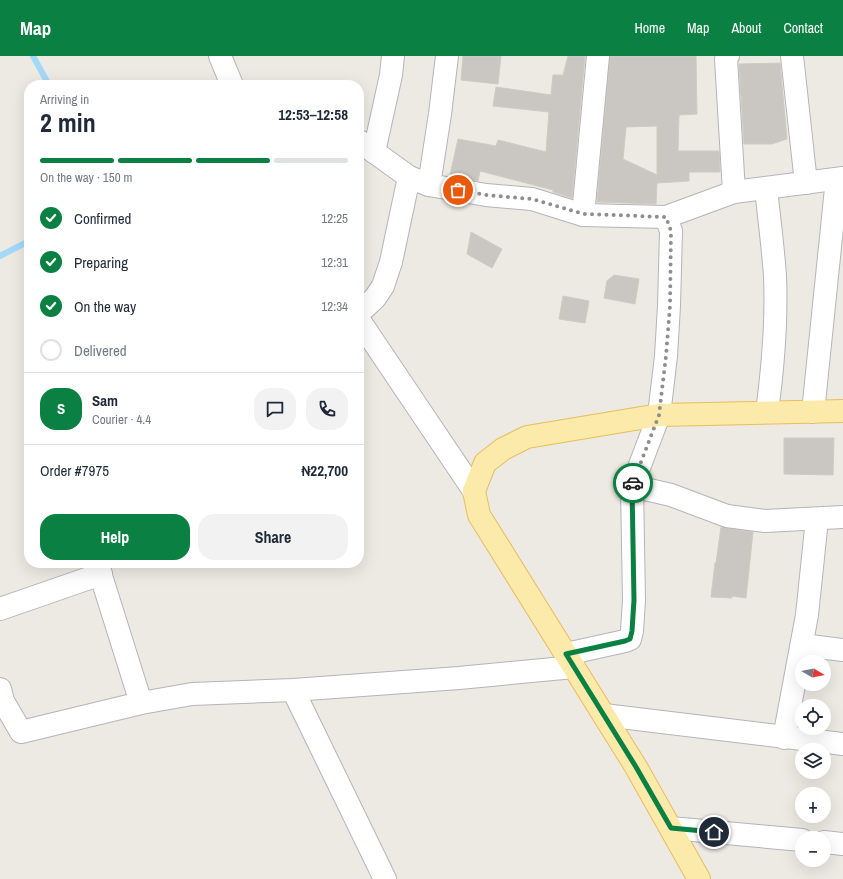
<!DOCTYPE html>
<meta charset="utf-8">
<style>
body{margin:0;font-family:"Archivo Narrow",sans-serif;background:#f2f2f3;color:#1f2937;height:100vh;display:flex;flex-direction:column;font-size:15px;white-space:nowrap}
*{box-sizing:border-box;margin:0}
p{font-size:13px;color:#747a83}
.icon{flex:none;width:22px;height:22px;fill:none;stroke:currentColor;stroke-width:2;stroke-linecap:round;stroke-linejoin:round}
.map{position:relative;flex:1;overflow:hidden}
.drawer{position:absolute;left:24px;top:24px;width:340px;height:488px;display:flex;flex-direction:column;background:#fff;border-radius:16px;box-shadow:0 4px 16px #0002}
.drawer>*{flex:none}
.needle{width:26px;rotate:100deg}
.fabs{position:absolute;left:795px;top:599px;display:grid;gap:8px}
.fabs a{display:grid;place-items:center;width:36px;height:36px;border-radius:50%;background:#fff;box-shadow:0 4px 16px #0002;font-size:20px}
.pin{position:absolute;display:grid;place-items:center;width:34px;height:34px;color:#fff;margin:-17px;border:2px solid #fff;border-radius:50%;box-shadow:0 1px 4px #0007}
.courier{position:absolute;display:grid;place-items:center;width:40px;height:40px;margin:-20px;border:3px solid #0b8043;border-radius:50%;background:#fff;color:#222;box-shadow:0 1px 5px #0007}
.headline em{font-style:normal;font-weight:700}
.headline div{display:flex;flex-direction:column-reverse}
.headline{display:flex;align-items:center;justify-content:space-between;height:68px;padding:0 16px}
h1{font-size:26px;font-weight:700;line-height:30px}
.bar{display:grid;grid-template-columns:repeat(4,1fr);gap:6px 4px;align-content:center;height:48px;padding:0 16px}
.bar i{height:5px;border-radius:3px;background:#e0e1e3}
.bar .current{background:#0b8043}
.bar p{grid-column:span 4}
.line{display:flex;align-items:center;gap:10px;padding:0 16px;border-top:1px solid #e0e1e3}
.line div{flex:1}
.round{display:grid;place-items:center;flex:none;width:42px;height:42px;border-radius:16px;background:#f2f2f3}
ol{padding:0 16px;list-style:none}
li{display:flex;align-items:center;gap:12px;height:44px}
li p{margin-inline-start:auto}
li .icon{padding:4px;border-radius:50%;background:#0b8043;color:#fff;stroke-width:4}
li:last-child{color:#747a83}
li i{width:22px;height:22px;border:2px solid #e0e1e3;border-radius:50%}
.cta{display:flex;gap:8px;margin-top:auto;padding:8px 16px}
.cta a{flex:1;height:46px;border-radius:16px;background:#0b8043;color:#fff;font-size:16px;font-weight:700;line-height:46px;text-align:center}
.cta a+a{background:#f2f2f3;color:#1f2937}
header{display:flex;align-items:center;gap:24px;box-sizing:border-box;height:56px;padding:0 20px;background:#0b8043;color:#fff}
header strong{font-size:19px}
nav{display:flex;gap:22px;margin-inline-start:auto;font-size:14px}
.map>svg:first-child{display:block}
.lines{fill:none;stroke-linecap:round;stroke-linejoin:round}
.stream{stroke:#a4d8fb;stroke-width:6}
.building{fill:#cac6c1;stroke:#d1cbc1;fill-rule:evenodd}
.minor-casing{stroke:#b3b5b9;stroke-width:24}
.major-casing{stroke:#eabd5d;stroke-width:24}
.minor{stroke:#fff;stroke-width:22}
.major{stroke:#fbeaa9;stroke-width:22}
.done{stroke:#8d8f8f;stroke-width:4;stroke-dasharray:0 7.2}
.route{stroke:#0b8043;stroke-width:5}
</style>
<header>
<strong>Map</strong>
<nav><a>Home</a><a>Map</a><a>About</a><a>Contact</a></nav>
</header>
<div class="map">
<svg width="843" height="823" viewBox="0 0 843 823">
<rect width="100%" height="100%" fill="#eceae2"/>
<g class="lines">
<g class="stream">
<polyline points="33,0 49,29"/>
<polyline points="0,200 29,185"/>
</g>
</g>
<g class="building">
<polygon points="463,0 501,0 498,28 461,24"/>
<polygon points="568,0 585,0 572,142 553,136 553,134 480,115 478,125 450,119 458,83 496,90 498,84 546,96 549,56 493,50 496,31 551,39 553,19 563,19"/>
<path d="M610,0H696L697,58L679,59L678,95H719L720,116H689V125L657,127L656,148L597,146ZM657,70V119L623,103L626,71Z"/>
<polygon points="780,7 787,83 772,88 744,88 739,8"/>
<polygon points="471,176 502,193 492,212 467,198"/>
<polygon points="614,219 639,223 635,248 604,242 607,225"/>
<polygon points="563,240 589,245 585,267 559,263"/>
<polygon points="784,382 834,382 833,419 784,418"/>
<polygon points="721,471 753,476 746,542 732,540 732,542 711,541 715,507 716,507"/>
</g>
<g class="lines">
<g class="minor-casing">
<g id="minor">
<polyline points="220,0 232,29"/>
<polyline points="728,0 726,3 734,136"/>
<polyline points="792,0 806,127"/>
<polyline points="359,85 409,121 429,129 486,139 532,143 583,159 666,161 734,136 843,122"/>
<polyline points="374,96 391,19 393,0"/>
<polyline points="429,129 440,58 447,0"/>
<path d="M766,132C769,162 773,191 775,220C777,266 773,311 767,356"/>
<polyline points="583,159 598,0"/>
<polyline points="359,257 375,242 383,230 391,206 409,121"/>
<polyline points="359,264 474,435"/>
<polyline points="813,356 837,123"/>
<polyline points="632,430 671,439 727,460 765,465 843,461"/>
<polyline points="97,507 141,647"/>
<polyline points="0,553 101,518"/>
<polyline points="802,589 843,594"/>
<polyline points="566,598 625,585 630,583 632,575 634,544 632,430 659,359 666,300 669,250 671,175 666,161"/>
<polyline points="0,633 3,645 21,676 141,647 192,638 293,634 459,622 574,611"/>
<polyline points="293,634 385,823"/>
<polyline points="604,659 843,688"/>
<polyline points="784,682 807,559 817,463"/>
<polyline points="671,772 802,784"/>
<polyline points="824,786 843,788"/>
</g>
</g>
<g class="major-casing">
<polyline id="major" points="699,823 636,711 479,459 474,435 485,407 503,393 527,381 659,359 843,355"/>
</g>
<use href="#minor" class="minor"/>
<use href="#major" class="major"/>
</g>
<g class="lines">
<polyline class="done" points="458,134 486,139 532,143 584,158 666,161 671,175 670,250 666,300 659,359 633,427"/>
<polyline class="route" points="633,427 632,430 634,544 632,575 630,583 625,585 566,598 636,711 671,772 714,776"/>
</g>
</svg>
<div class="fabs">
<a><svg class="needle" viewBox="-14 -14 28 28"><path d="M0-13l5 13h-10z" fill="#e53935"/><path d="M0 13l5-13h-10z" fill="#747a83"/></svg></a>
<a><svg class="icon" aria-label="locate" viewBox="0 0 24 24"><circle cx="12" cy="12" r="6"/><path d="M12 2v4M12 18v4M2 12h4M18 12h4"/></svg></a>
<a><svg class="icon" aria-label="layers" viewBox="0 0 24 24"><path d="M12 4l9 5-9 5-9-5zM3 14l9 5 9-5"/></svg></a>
<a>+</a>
<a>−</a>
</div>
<div class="pin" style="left:458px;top:134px;background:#ea580c"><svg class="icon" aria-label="bag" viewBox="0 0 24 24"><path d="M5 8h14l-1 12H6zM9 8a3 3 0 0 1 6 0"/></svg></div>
<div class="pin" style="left:714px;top:776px;background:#1f2937"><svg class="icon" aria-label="home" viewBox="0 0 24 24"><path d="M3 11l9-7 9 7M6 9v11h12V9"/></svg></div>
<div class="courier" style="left:633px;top:427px"><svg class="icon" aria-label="car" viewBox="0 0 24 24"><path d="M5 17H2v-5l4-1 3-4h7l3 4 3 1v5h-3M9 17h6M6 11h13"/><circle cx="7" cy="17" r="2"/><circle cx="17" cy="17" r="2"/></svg></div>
<section class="drawer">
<div class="headline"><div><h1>2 min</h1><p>Arriving in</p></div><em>12:53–12:58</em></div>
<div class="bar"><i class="current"></i><i class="current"></i><i class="current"></i><i></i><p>On the way · 150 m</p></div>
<ol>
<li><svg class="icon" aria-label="check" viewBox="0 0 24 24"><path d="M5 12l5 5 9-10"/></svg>Confirmed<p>12:25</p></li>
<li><svg class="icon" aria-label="check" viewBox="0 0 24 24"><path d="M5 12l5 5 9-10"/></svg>Preparing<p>12:31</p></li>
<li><svg class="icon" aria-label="check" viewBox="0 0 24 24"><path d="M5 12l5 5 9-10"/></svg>On the way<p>12:34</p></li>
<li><i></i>Delivered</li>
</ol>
<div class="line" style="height:72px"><b class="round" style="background:#0b8043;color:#fff">S</b><div><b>Sam</b><p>Courier · 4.4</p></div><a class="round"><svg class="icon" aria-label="chat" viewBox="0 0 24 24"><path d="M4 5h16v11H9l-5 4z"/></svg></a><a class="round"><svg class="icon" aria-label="phone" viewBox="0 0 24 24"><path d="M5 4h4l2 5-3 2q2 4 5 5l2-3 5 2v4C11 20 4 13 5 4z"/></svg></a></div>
<div class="line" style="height:52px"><div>Order #7975</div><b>₦22,700</b></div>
<div class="cta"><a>Help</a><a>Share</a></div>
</section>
</div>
